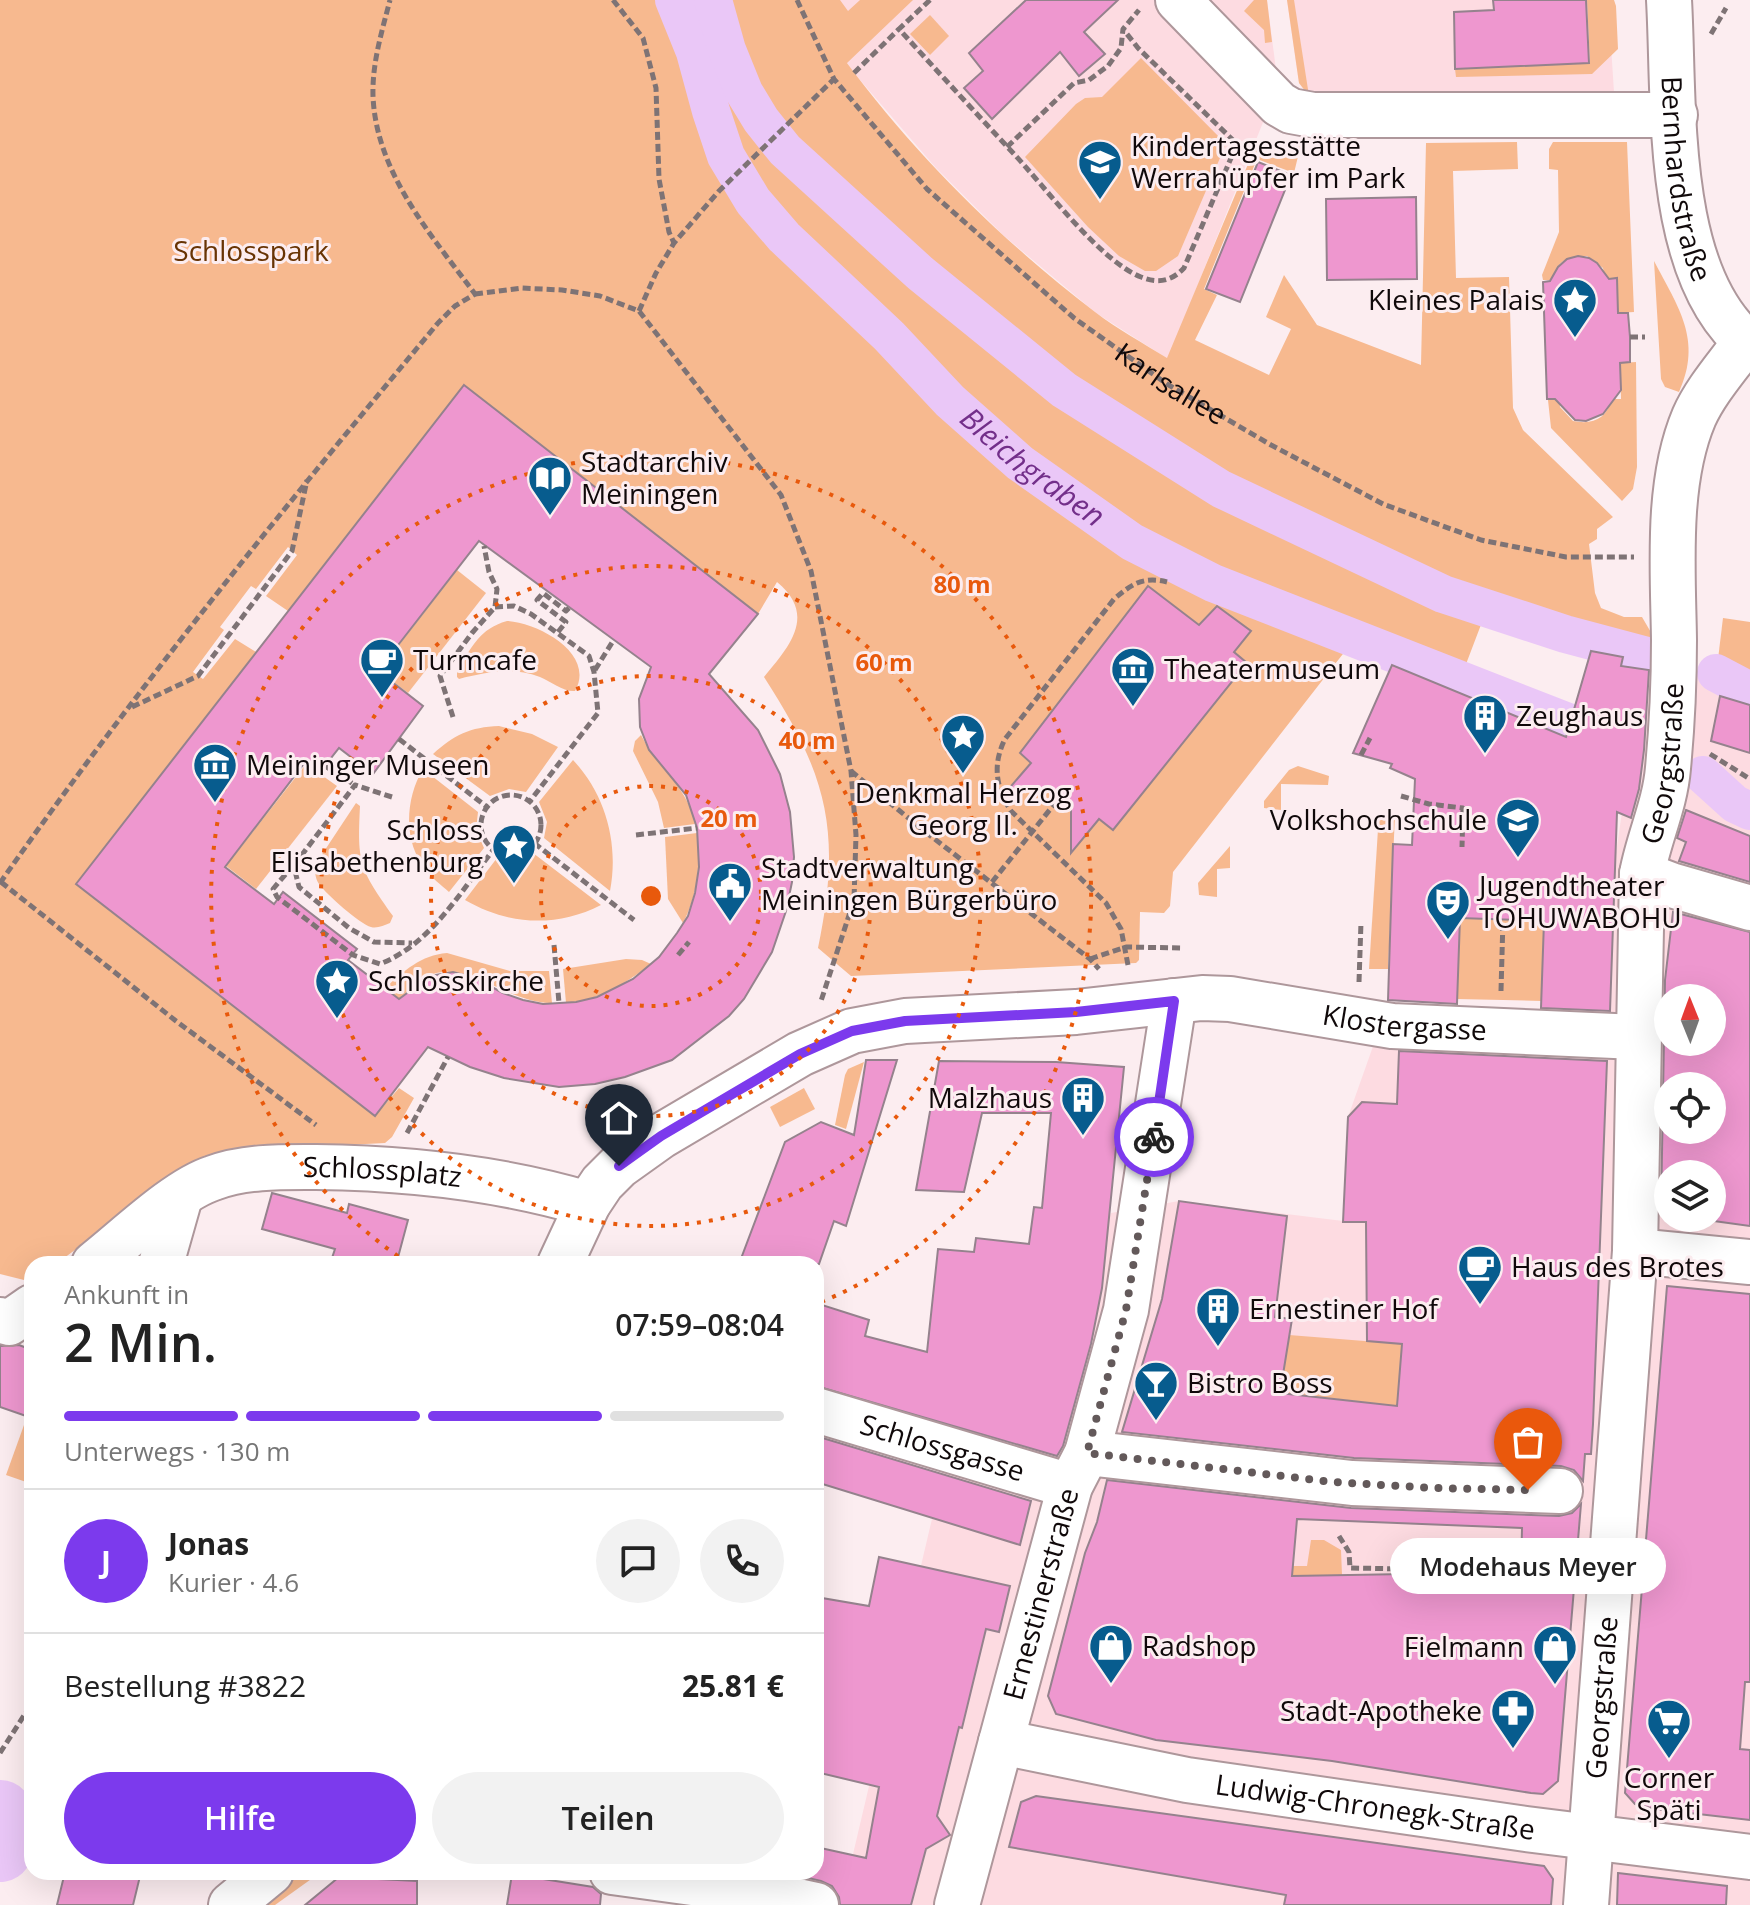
<!DOCTYPE html>
<html lang="de">
<meta charset="utf-8">
<style>
body{margin:0;font-family:"Open Sans",sans-serif;background:#f2f2f2;color:#222;height:100vh;display:flex;flex-direction:column;font-size:30px;white-space:nowrap}
*{box-sizing:border-box;margin:0}
p{font-size:26px;color:#767676}
.icon{flex:none;width:44px;height:44px;fill:none;stroke:currentColor;stroke-width:2;stroke-linecap:round;stroke-linejoin:round}
.map{position:relative;flex:1;overflow:hidden}
.details{position:absolute;left:24px;top:1256px;width:800px;height:624px;display:flex;flex-direction:column;background:#fff;border-radius:24px;box-shadow:0 8px 32px #0002}
.details>*{flex:none}
.needle{width:52px;rotate:359deg}
.buttons{position:absolute;left:1654px;top:984px;display:grid;gap:16px}
.buttons a{display:grid;place-items:center;width:72px;height:72px;border-radius:50%;background:#fff;box-shadow:0 8px 32px #0002;font-size:40px}
.pin{position:absolute;display:grid;place-items:center;width:68px;height:68px;color:#fff;margin:-82px -34px;border-radius:50% 50% 50% 0;rotate:-45deg;box-shadow:0 0 8px #0007}
.pin .icon{rotate:45deg}
.courier{position:absolute;display:grid;place-items:center;width:80px;height:80px;margin:-40px;border:6px solid #7c3aed;border-radius:50%;background:#fff;color:#222;box-shadow:0 2px 10px #0007}
.bubble{position:absolute;height:56px;border-radius:28px;background:#fff;box-shadow:0 8px 32px #0002;font-size:26px;font-weight:600;line-height:56px;text-align:center}
.head em{font-style:normal;font-weight:600}
.head div{display:flex;flex-direction:column-reverse}
.head{display:flex;align-items:center;justify-content:space-between;height:136px;padding:0 40px}
h1{font-size:52px;font-weight:600;line-height:60px}
.bar{display:grid;grid-template-columns:repeat(4,1fr);gap:12px 8px;align-content:center;height:96px;padding:0 40px}
.bar i{height:10px;border-radius:6px;background:#e0e0e0}
.bar .on{background:#7c3aed}
.bar p{grid-column:span 4}
.line{display:flex;align-items:center;gap:20px;padding:0 40px;border-top:2px solid #e0e0e0}
.line div{flex:1}
.round{display:grid;place-items:center;flex:none;width:84px;height:84px;border-radius:42px;background:#f2f2f2}
.primary-button{display:flex;gap:16px;margin-top:auto;padding:16px 40px}
.primary-button a{flex:1;height:92px;border-radius:48px;background:#7c3aed;color:#fff;font-size:32px;font-weight:600;line-height:92px;text-align:center}
.primary-button a+a{background:#f2f2f2;color:#222}
.map>svg:first-child{display:block}
.built{fill:#fddbe1;fill-rule:evenodd}
.green{fill:#f7b98f}
.lines{fill:none;stroke-linecap:round;stroke-linejoin:round}
.canal{stroke:#eac7f7;stroke-width:38}
.river{stroke:#eac7f7;stroke-width:66}
.building{fill:#ee97cf;stroke:#95828d;stroke-width:2;fill-rule:evenodd}
.minor-casing{stroke:#ae979b;stroke-width:48}
.major-casing{stroke:#ae979b;stroke-width:48}
.path{stroke:#7e7375;stroke-width:5;stroke-dasharray:8 4;stroke-linecap:butt}
.minor{stroke:#fff;stroke-width:44}
.major{stroke:#fff;stroke-width:44}
.done{stroke:#63595a;stroke-width:8;stroke-dasharray:0 14.4}
.route{stroke:#7c3aed;stroke-width:10}
.ring{fill:none;stroke:#e8590c;stroke-width:4;stroke-dasharray:4 8}
.labels{text-anchor:middle;stroke-width:6;stroke-linejoin:round;paint-order:stroke}
.poi-label{font-size:28px;fill:#10090a;stroke:#fcedf0;text-anchor:start}
.street-label{font-size:28px;fill:#10090a;stroke:#fcedf0}
.park-label{font-size:28px;fill:#683404;stroke:#fcedf0}
.water-label{font-size:30px;font-style:italic;fill:#732f8a;stroke:#fcedf0}
.centre{fill:#e8590c;stroke:#fcedf0;stroke-width:4}
.ring-label{font-size:24px;text-anchor:middle;font-weight:bold;fill:#e8590c;stroke:#fcedf0;stroke-width:6;stroke-linejoin:round;paint-order:stroke}
</style>
<div class="map">
<svg width="1750" height="1905" viewBox="0 0 1750 1905">
<rect width="100%" height="100%" fill="#fcedf0"/>
<g class="built">
<polygon points="810,0 1267,0 1278,85 1168,359 1096,313 1003,235 936,168 854,73 829,36"/>
<polygon points="1287,0 1608,0 1614,92 1313,91 1309,96 1299,83"/>
<path d="M1644,662L1720,679L1750,695V1905H841L977,1328L1088,1359L1102,1288L1107,1224L1111,1213L1179,1201L1343,1221L1348,1117L1388,1004L1610,1011L1616,853ZM1668,998H1712V1042H1668ZM1668,1086H1712V1130H1668ZM1668,1174H1712V1218H1668Z"/>
</g>
<g class="green">
<path d="M0,0H840L848,11L860,0H913L847,63C916,156 1003,242 1095,312C1117,329 1143,343 1167,358L1256,145L1301,144L1294,173L1257,159L1204,289L1217,295L1195,340L1269,375L1291,329L1266,317L1284,275L1317,325L1421,365L1426,143L1517,142L1518,169L1453,171L1456,278L1509,277L1513,408L1523,430L1613,517L1597,529V539L1589,544L1595,593L1601,608L1624,617H1642L1656,641V648L1490,601L1463,672L1435,661L1426,680L1346,650L1173,872L1170,906L1164,913L1140,912L1139,960L1136,963L851,976L818,948C842,832 828,776 764,677C790,646 817,615 777,582L758,614L464,385L288,611L266,596L297,555L288,547L256,589L251,586L220,627L224,630L193,672L203,679L235,639L256,652L77,884L375,1116L399,1088L414,1098L392,1137L385,1143L307,1147L195,1161L56,1264H32V1282L0,1274Z"/>
<polygon points="1254,0 1267,0 1272,42 1265,43 1264,30 1244,11"/>
<polygon points="1287,0 1294,0 1309,96 1299,83"/>
<polygon points="1587,0 1614,0 1616,6 1618,49 1592,74 1456,77 1455,69 1590,63"/>
<polygon points="930,15 949,36 930,55 910,34"/>
<polygon points="1141,58 1226,144 1178,256 1156,271 1145,271 1119,256 1088,227 1025,157 1076,104 1085,98 1102,97"/>
<path d="M1553,142H1627L1634,312L1618,313L1617,279H1605L1603,268L1587,256C1569,255 1555,261 1553,280H1543L1542,275L1559,232L1558,170L1549,169V149Z"/>
<path d="M1654,261C1678,307 1703,340 1679,392L1665,387L1661,379Z"/>
<path d="M1636,362L1637,467L1633,489L1622,501L1551,428L1548,400L1559,399L1560,407L1573,421C1593,425 1606,419 1612,399H1621L1620,363Z"/>
<polygon points="457,570 486,593 408,693 379,671"/>
<polygon points="1723,618 1750,622 1750,672 1718,659"/>
<path d="M507,621C539,623 596,654 575,691C563,692 552,682 540,677C512,667 487,672 459,679L457,677V670C473,646 479,629 507,621Z"/>
<path d="M499,726L532,734L558,747L526,792L509,789L490,796L433,754C454,735 470,727 499,726Z"/>
<path d="M641,735C657,767 688,787 695,824L664,828L658,802L633,751L635,741Z"/>
<path d="M573,760C606,795 619,844 610,891L544,838L547,822L539,802Z"/>
<polygon points="306,764 337,786 256,889 226,866"/>
<polygon points="1298,766 1329,776 1328,785 1281,784 1281,810 1264,808 1264,801 1289,770"/>
<path d="M423,769L478,812L476,830L484,848L449,892C441,885 432,878 426,870C403,842 405,799 423,769Z"/>
<path d="M356,803L360,806C357,865 360,869 393,916L390,923C384,925 377,929 371,927C360,924 326,894 319,884C315,878 315,872 315,865Z"/>
<polygon points="1379,814 1395,815 1388,969 1369,969"/>
<path d="M697,833C701,864 697,896 683,923L668,899L665,837Z"/>
<polygon points="1230,846 1230,868 1217,869 1217,897 1199,895 1198,883"/>
<path d="M533,853L601,905C556,928 508,925 465,900L497,858L514,860Z"/>
<polygon points="1460,918 1544,921 1542,1001 1457,999"/>
<path d="M447,953L510,971H549L552,1003C508,1004 467,958 428,976C417,981 408,991 399,999L385,988C404,971 421,955 447,953Z"/>
<path d="M626,959L642,960L651,964C625,984 599,1000 566,1003L563,969Z"/>
<polygon points="864,1062 846,1129 835,1125 845,1075 848,1069"/>
<polygon points="804,1088 815,1109 780,1127 770,1107"/>
<polygon points="1289,1335 1402,1344 1397,1406 1280,1392"/>
<polygon points="24,1425 32,1427 32,1475 29,1483 6,1475"/>
<polygon points="1311,1540 1324,1540 1341,1550 1342,1575 1335,1575 1291,1597 1293,1566 1307,1566"/>
<polygon points="296,1872 321,1872 275,1905 253,1905"/>
</g>
<g class="lines">
<g class="canal">
<path id="s1" d="M674,0L695,52L711,111L726,156L753,201L784,237L889,336L950,401L1020,463L1132,542L1213,583L1573,724"/>
<polyline points="713,0 727,50 744,92 761,120 785,150 920,273 1064,390 1221,489 1443,594 1565,634 1655,658"/>
<polyline points="1716,673 1750,691"/>
<polyline points="1703,775 1735,804 1750,811"/>
</g>
<polyline class="river" points="0,1813 5,1826 0,1849"/>
</g>
<g class="building">
<polygon points="1026,0 1118,0 1084,32 1105,54 1079,76 1060,52 992,119 964,88 983,71 969,53"/>
<polygon points="1493,0 1586,0 1589,63 1455,69 1454,12 1494,10"/>
<polygon points="1258,162 1291,175 1240,302 1206,289"/>
<polygon points="1416,197 1417,279 1327,280 1326,199"/>
<polygon points="1578,256 1589,258 1597,263 1609,279 1617,278 1618,313 1628,313 1630,337 1630,362 1620,363 1621,390 1603,414 1586,421 1575,420 1555,399 1547,399 1543,282 1550,281 1558,267 1567,259"/>
<path d="M464,385L758,614L709,674L758,730L780,774L790,812L794,857L792,882L786,911L772,952L744,999L729,1016L672,1060L625,1077L595,1084L559,1087L504,1078L470,1067L428,1047L375,1116L76,884ZM479,541L651,667L639,699L640,727L649,750L686,795L697,828L699,867L695,893L688,916L677,933L659,957L633,979L597,997L576,1002L543,1004L523,1000L503,993L475,978L453,972L430,976L399,999L348,960L357,949L283,892L274,904L225,867L306,761L320,772L339,748L373,774L423,706L378,671Z"/>
<polygon points="1148,586 1199,625 1217,606 1251,631 1234,652 1247,663 1113,830 1099,819 1071,853 1071,808 1049,788 1006,792 1031,763 1020,753"/>
<polygon points="1591,651 1623,657 1621,666 1649,670 1644,750 1639,789 1631,818 1617,812 1610,1011 1541,1008 1544,921 1460,918 1457,1004 1388,1000 1393,844 1412,845 1415,779 1390,768 1392,764 1353,753 1392,665 1566,737"/>
<polygon points="1720,696 1750,705 1750,753 1711,741"/>
<polygon points="1686,810 1750,836 1750,882 1679,861 1686,842 1677,838"/>
<path d="M1673,912L1750,932V1226L1692,1218H1712V1174H1668V1212L1661,1211L1665,980ZM1668,998H1712V1042H1668ZM1668,1086H1712V1130H1668Z"/>
<polygon points="1399,1051 1607,1061 1593,1424 1591,1454 1585,1454 1583,1481 1574,1470 1561,1466 1354,1458 1122,1432 1162,1299 1179,1201 1287,1216 1275,1317 1292,1319 1280,1393 1397,1406 1402,1344 1367,1341 1366,1222 1343,1222 1348,1117 1362,1102 1397,1104"/>
<polygon points="866,1060 897,1060 846,1226 834,1221 819,1264 739,1264 785,1142 821,1122 854,1135"/>
<polygon points="939,1061 1056,1062 1124,1067 1102,1288 1091,1344 1063,1446 1057,1456 816,1386 816,1303 869,1320 865,1336 927,1352 938,1249 974,1252 976,1238 1029,1244 1034,1207 1042,1208 1051,1113 982,1113 964,1192 916,1190"/>
<polygon points="272,1193 347,1213 349,1204 408,1220 397,1261 384,1258 382,1264 330,1264 335,1249 262,1229"/>
<polygon points="1667,1286 1750,1294 1750,1682 1745,1682 1740,1749 1750,1750 1750,1820 1655,1809 1635,1804 1625,1793"/>
<polygon points="19,1345 32,1350 32,1418 0,1407 0,1346"/>
<polygon points="816,1436 1031,1501 1020,1545 816,1482"/>
<path d="M1107,1480L1351,1508L1559,1516L1572,1513L1581,1504L1558,1781L1543,1794L1531,1793L1332,1761L1156,1740L1056,1714L1048,1696L1085,1553L1097,1522ZM1297,1519L1522,1528L1521,1572L1292,1576Z"/>
<polygon points="879,1557 1010,1586 999,1632 986,1629 962,1728 959,1727 937,1816 950,1835 926,1849 911,1905 840,1905 839,1897 832,1886 821,1881 795,1875 796,1872 816,1872 816,1847 866,1858 879,1787 816,1772 816,1597 869,1606"/>
<polygon points="1036,1796 1544,1866 1553,1879 1551,1905 1284,1905 1286,1895 1009,1847 1021,1802"/>
<polygon points="65,1872 141,1872 133,1905 57,1905"/>
<polygon points="1618,1873 1727,1886 1726,1905 1617,1905"/>
<polygon points="512,1874 593,1887 601,1894 600,1905 507,1905"/>
<polygon points="339,1877 417,1881 417,1905 305,1905"/>
</g>
<g class="lines">
<g class="minor-casing">
<g id="minor">
<polyline points="1178,0 1279,104 1291,111 1313,115 1675,115"/>
<polyline points="1642,874 1671,885 1750,908"/>
<polyline points="1635,1251 1750,1262"/>
<path id="s3" d="M94,1264C126,1239 176,1190 213,1178C246,1166 282,1167 316,1167C408,1168 500,1178 588,1204"/>
<polyline points="161,1264 180,1197"/>
<path id="s4" d="M560,1264L588,1204L602,1183L619,1166L661,1136L800,1054L852,1031L905,1021L1076,1012L1202,998L1230,999L1392,1026L1637,1037"/>
<polyline points="0,1320 9,1323 32,1307"/>
<path id="s5" d="M816,1410L1070,1486"/>
<polyline points="1087,1453 1352,1483 1560,1491"/>
<path id="s6" d="M1001,1742L1187,1780L1526,1829L1750,1857"/>
<polyline points="612,1872 751,1891 816,1905"/>
<polyline points="231,1905 271,1872"/>
<path id="s7" d="M957,1905L1070,1486L1087,1453L1126,1310L1174,1001"/>
<path id="s8" d="M1586,1905L1635,1251L1642,874C1649,837 1665,805 1668,768C1672,726 1674,683 1674,640C1673,570 1666,483 1694,417C1706,390 1728,366 1745,342"/>
</g>
</g>
<g class="major-casing">
<g id="major">
<path id="s9" d="M1669,0C1675,102 1663,275 1750,345"/>
</g>
</g>
<g class="path">
<polyline points="613,0 643,38 656,88 659,179 669,232 674,243"/>
<path id="s2" d="M797,0L834,79L927,189L1074,318L1167,384L1271,445L1383,504L1481,540L1566,557H1634"/>
<path d="M930,0L899,29C937,71 976,113 1014,154C1045,187 1100,261 1141,277C1158,284 1172,281 1184,268L1237,144L1138,48L1123,29"/>
<polyline points="1711,34 1726,8"/>
<polyline points="854,73 899,29"/>
<polyline points="1007,147 1074,83 1089,80 1108,66 1121,48 1123,29 1139,10"/>
<polyline points="475,294 522,288 562,290 600,296 639,311 781,495 811,571 851,771 856,835 854,900 821,1001"/>
<polyline points="639,311 656,273 674,243 719,191 834,79"/>
<polyline points="1630,337 1645,337"/>
<polyline points="495,607 514,606 531,614 589,656 594,672 598,713 530,801"/>
<polyline points="558,632 566,622 537,600 543,593 566,611 569,608"/>
<polyline points="595,670 613,641"/>
<polyline points="132,707 198,676 292,551 307,480"/>
<polyline points="453,717 440,676 472,633 495,607 497,589 489,572 484,546"/>
<polyline points="399,739 487,807"/>
<polyline points="1710,754 1750,779"/>
<polyline points="1361,755 1370,738"/>
<polyline points="325,766 355,785"/>
<polyline points="851,771 923,830 1090,959 1099,969"/>
<circle cx="511" cy="825" r="30"/>
<polyline points="1401,796 1429,804 1463,808 1462,847"/>
<polyline points="392,797 355,785 301,856 296,875 299,887 349,928 374,942 412,943"/>
<polyline points="636,835 697,828"/>
<polyline points="534,843 634,920"/>
<path d="M301,856L273,889L277,897L353,955L380,964C431,944 461,891 494,849"/>
<polyline points="1,882 176,1021 316,1125"/>
<polyline points="992,882 1060,797"/>
<path d="M0,883C136,689 286,505 438,323L455,306L475,294C432,236 376,173 373,96C372,63 382,31 390,0"/>
<polyline points="554,945 559,1003"/>
<polyline points="678,955 689,942"/>
<polyline points="1090,959 1126,947 1182,948"/>
<path d="M1128,965L1121,929L1106,903L1011,811C996,788 992,765 1005,739L1114,599C1132,584 1143,576 1167,582"/>
<polyline points="1359,982 1361,922"/>
<polyline points="1501,991 1503,919"/>
<polyline points="407,1133 448,1057"/>
<polyline points="1339,1536 1349,1552 1350,1568 1525,1571"/>
<polyline points="0,1753 32,1703"/>
</g>
<use href="#minor" class="minor"/>
<use href="#major" class="major"/>
</g>
<g class="lines">
<polyline class="done" points="1154,1137 1126,1310 1087,1453 1333,1482 1433,1488 1528,1490"/>
<polyline class="route" points="619,1166 661,1136 800,1054 852,1031 905,1021 1076,1012 1174,1001 1154,1137"/>
</g>
<g class="ring">
<circle cx="651" cy="896" r="110"/>
<circle cx="651" cy="896" r="220"/>
<circle cx="651" cy="896" r="330"/>
<path d="M408 1263A440 440 0 1 1 819 1303"/>
</g>
<defs>
<g id="school-pin" transform="scale(2.3)"><path d="M0 17L-7.5 6A9.5 9.5 0 1 1 7.5 6Z" fill="#075c8e" stroke="#fcedf0"/><path d="M0-5L7-2L0 1L-7-2ZM-4 1L0 2.5L4 1V4Q0 6-4 4Z" fill="#fff"/></g>
<g id="sight-pin" transform="scale(2.3)"><path d="M0 17L-7.5 6A9.5 9.5 0 1 1 7.5 6Z" fill="#075c8e" stroke="#fcedf0"/><path d="M0-6L1.8-2.2L6-1.7L2.9 1.2L3.7 5.4L0 3.3L-3.7 5.4L-2.9 1.2L-6-1.7L-1.8-2.2Z" fill="#fff"/></g>
<g id="library-pin" transform="scale(2.3)"><path d="M0 17L-7.5 6A9.5 9.5 0 1 1 7.5 6Z" fill="#075c8e" stroke="#fcedf0"/><path d="M-6-4Q-3-5.5-.7-3.5V5Q-3 3-6 4ZM6-4Q3-5.5 .7-3.5V5Q3 3 6 4Z" fill="#fff"/></g>
<g id="cafe-pin" transform="scale(2.3)"><path d="M0 17L-7.5 6A9.5 9.5 0 1 1 7.5 6Z" fill="#075c8e" stroke="#fcedf0"/><path d="M-5.5-4.5H6V0H3Q3 3.5 0 3.5H-2.5Q-5.5 3.5-5.5 0ZM3-3.2v2h1.7v-2ZM-6 4.5H4V6H-6Z" fill="#fff"/></g>
<g id="museum-pin" transform="scale(2.3)"><path d="M0 17L-7.5 6A9.5 9.5 0 1 1 7.5 6Z" fill="#075c8e" stroke="#fcedf0"/><path d="M0-6L6-3V-2H-6V-3ZM-5-1h2V3h-2ZM-1-1h2V3h-2ZM3-1h2V3H3ZM-6 4H6V6H-6Z" fill="#fff"/></g>
<g id="building-pin" transform="scale(2.3)"><path d="M0 17L-7.5 6A9.5 9.5 0 1 1 7.5 6Z" fill="#075c8e" stroke="#fcedf0"/><path d="M-4-6H4V6H1V3H-1V6H-4ZM-2.5-4.3h1.7v1.8h-1.7ZM.8-4.3h1.7v1.8H.8ZM-2.5-1h1.7V.8h-1.7ZM.8-1h1.7V.8H.8Z" fill="#fff"/></g>
<g id="university-pin" transform="scale(2.3)"><path d="M0 17L-7.5 6A9.5 9.5 0 1 1 7.5 6Z" fill="#075c8e" stroke="#fcedf0"/><path d="M0-5L7-2L0 1L-7-2ZM-4 1L0 2.5L4 1V4Q0 6-4 4Z" fill="#fff"/></g>
<g id="civic-pin" transform="scale(2.3)"><path d="M0 17L-7.5 6A9.5 9.5 0 1 1 7.5 6Z" fill="#075c8e" stroke="#fcedf0"/><path d="M-.6-6.5H3V-4.5H.6V-3L4-1V1h2V6H-6V1h2V-1L-.6-3ZM-1.2 2.5V6h2.4V2.5Z" fill="#fff"/></g>
<g id="theatre-pin" transform="scale(2.3)"><path d="M0 17L-7.5 6A9.5 9.5 0 1 1 7.5 6Z" fill="#075c8e" stroke="#fcedf0"/><path d="M-5-5.5Q0-4 5-5.5V0Q5 5 0 6Q-5 5-5 0ZM-3.3-2.5H-1v1.5H-3.3ZM1-2.5H3.3v1.5H1ZM-2.8 1Q0 5.5 2.8 1Z" fill="#fff"/></g>
<g id="bar-pin" transform="scale(2.3)"><path d="M0 17L-7.5 6A9.5 9.5 0 1 1 7.5 6Z" fill="#075c8e" stroke="#fcedf0"/><path d="M-6-5H6L.8 .8V4.5H3.5V6h-7V4.5H-.8V.8Z" fill="#fff"/></g>
<g id="shop-pin" transform="scale(2.3)"><path d="M0 17L-7.5 6A9.5 9.5 0 1 1 7.5 6Z" fill="#075c8e" stroke="#fcedf0"/><path d="M-5-2.5h2.3a2.7 3.5 0 0 1 5.4 0H5L5.5 6h-11ZM-1.5-2.5h3a1.5 2.3 0 0 0-3 0Z" fill="#fff"/></g>
<g id="pharmacy-pin" transform="scale(2.3)"><path d="M0 17L-7.5 6A9.5 9.5 0 1 1 7.5 6Z" fill="#075c8e" stroke="#fcedf0"/><path d="M-2-6h4v4h4v4h-4v4h-4v-4h-4v-4h4Z" fill="#fff"/></g>
<g id="supermarket-pin" transform="scale(2.3)"><path d="M0 17L-7.5 6A9.5 9.5 0 1 1 7.5 6Z" fill="#075c8e" stroke="#fcedf0"/><path d="M-6-5.5h2.5l.6 2H6L4.5 2H-2.5L-4.4-4H-6ZM-1.5 3.2a1.3 1.3 0 1 0 .1 0ZM3 3.2a1.3 1.3 0 1 0 .1 0Z" fill="#fff"/></g>
</defs>
<g fill-rule="evenodd">
<use href="#school-pin" x="1100" y="162"/>
<use href="#sight-pin" x="1575" y="300"/>
<use href="#library-pin" x="550" y="478"/>
<use href="#cafe-pin" x="382" y="660"/>
<use href="#museum-pin" x="1133" y="669"/>
<use href="#building-pin" x="1485" y="716"/>
<use href="#sight-pin" x="963" y="736"/>
<use href="#museum-pin" x="215" y="765"/>
<use href="#university-pin" x="1518" y="820"/>
<use href="#sight-pin" x="514" y="846"/>
<use href="#civic-pin" x="730" y="884"/>
<use href="#theatre-pin" x="1448" y="902"/>
<use href="#sight-pin" x="337" y="981"/>
<use href="#building-pin" x="1083" y="1098"/>
<use href="#cafe-pin" x="1480" y="1267"/>
<use href="#building-pin" x="1218" y="1309"/>
<use href="#bar-pin" x="1156" y="1383"/>
<use href="#shop-pin" x="1111" y="1646"/>
<use href="#shop-pin" x="1555" y="1647"/>
<use href="#pharmacy-pin" x="1513" y="1711"/>
<use href="#supermarket-pin" x="1669" y="1721"/>
</g>
<g class="labels">
<g class="poi-label">
<text x="1131" y="156">Kindertagesstätte<tspan x="1131" dy="32">Werrahüpfer im Park</tspan></text>
<text x="1544" y="310" text-anchor="end">Kleines Palais</text>
<text x="581" y="472">Stadtarchiv<tspan x="581" dy="32">Meiningen</tspan></text>
<text x="413" y="670">Turmcafe</text>
<text x="1164" y="679">Theatermuseum</text>
<text x="1516" y="726">Zeughaus</text>
<text x="246" y="775">Meininger Museen</text>
<text x="963" y="803" text-anchor="middle">Denkmal Herzog<tspan x="963" dy="32">Georg II.</tspan></text>
<text x="1487" y="830" text-anchor="end">Volkshochschule</text>
<text x="483" y="840" text-anchor="end">Schloss<tspan x="483" dy="32">Elisabethenburg</tspan></text>
<text x="761" y="878">Stadtverwaltung<tspan x="761" dy="32">Meiningen Bürgerbüro</tspan></text>
<text x="1479" y="896">Jugendtheater<tspan x="1479" dy="32">TOHUWABOHU</tspan></text>
<text x="368" y="991">Schlosskirche</text>
<text x="1052" y="1108" text-anchor="end">Malzhaus</text>
<text x="1511" y="1277">Haus des Brotes</text>
<text x="1249" y="1319">Ernestiner Hof</text>
<text x="1187" y="1393">Bistro Boss</text>
<text x="1142" y="1656">Radshop</text>
<text x="1524" y="1657" text-anchor="end">Fielmann</text>
<text x="1482" y="1721" text-anchor="end">Stadt-Apotheke</text>
<text x="1669" y="1788" text-anchor="middle">Corner<tspan x="1669" dy="32">Späti</tspan></text>
</g>
<g class="street-label">
<text dy="10" stroke="none"><textPath href="#s9" startOffset="180">Bernhardstraße</textPath></text>
<text dy="10" stroke="none"><textPath href="#s2" startOffset="544">Karlsallee</textPath></text>
<text dy="10" stroke="none"><textPath href="#s8" startOffset="1146">Georgstraße</textPath></text>
<text dy="10" stroke="none"><textPath href="#s4" startOffset="942">Klostergasse</textPath></text>
<text dy="10" stroke="none"><textPath href="#s3" startOffset="318">Schlossplatz</textPath></text>
<text dy="10" stroke="none"><textPath href="#s5" startOffset="132">Schlossgasse</textPath></text>
<text dy="10" stroke="none"><textPath href="#s7" startOffset="322">Ernestinerstraße</textPath></text>
<text dy="10" stroke="none"><textPath href="#s8" startOffset="208">Georgstraße</textPath></text>
<text dy="10" stroke="none"><textPath href="#s6" startOffset="380">Ludwig-Chronegk-Straße</textPath></text>
</g>
<g class="park-label">
<text x="251" y="261">Schlosspark</text>
</g>
<g class="water-label">
<text dy="10" stroke="none"><textPath href="#s1" startOffset="604">Bleichgraben</textPath></text>
</g>
</g>
<circle cx="651" cy="896" r="12" class="centre"/>
<g class="ring-label">
<text x="962" y="593">80 m</text>
<text x="884" y="671">60 m</text>
<text x="807" y="749">40 m</text>
<text x="729" y="827">20 m</text>
</g>
</svg>
<div class="buttons">
<a><svg class="needle" viewBox="-14 -14 28 28"><path d="M0-13l5 13h-10z" fill="#e53935"/><path d="M0 13l5-13h-10z" fill="#767676"/></svg></a>
<a><svg class="icon" aria-label="locate" viewBox="0 0 24 24"><circle cx="12" cy="12" r="6"/><path d="M12 2v4M12 18v4M2 12h4M18 12h4"/></svg></a>
<a><svg class="icon" aria-label="layers" viewBox="0 0 24 24"><path d="M12 4l9 5-9 5-9-5zM3 14l9 5 9-5"/></svg></a>
</div>
<div class="pin" style="left:1528px;top:1490px;background:#ea580c"><svg class="icon" aria-label="bag" viewBox="0 0 24 24"><path d="M5 8h14l-1 12H6zM9 8a3 3 0 0 1 6 0"/></svg></div>
<div class="pin" style="left:619px;top:1166px;background:#1f2937"><svg class="icon" aria-label="home" viewBox="0 0 24 24"><path d="M3 11l9-7 9 7M6 9v11h12V9"/></svg></div>
<div class="courier" style="left:1154px;top:1137px"><svg class="icon" aria-label="bike" viewBox="0 0 24 24"><circle cx="6" cy="16" r="4"/><circle cx="18" cy="16" r="4"/><path d="M6 16l4-8h5l3 8M10 8l3 8H6M13 5h3"/></svg></div>
<div class="bubble" style="left:1390px;top:1538px;width:276px">Modehaus Meyer</div>
<section class="details">
<div class="head"><div><h1>2 Min.</h1><p>Ankunft in</p></div><em>07:59–08:04</em></div>
<div class="bar"><i class="on"></i><i class="on"></i><i class="on"></i><i></i><p>Unterwegs · 130 m</p></div>
<div class="line" style="height:144px"><b class="round" style="background:#7c3aed;color:#fff">J</b><div><b>Jonas</b><p>Kurier · 4.6</p></div><a class="round"><svg class="icon" aria-label="chat" viewBox="0 0 24 24"><path d="M4 5h16v11H9l-5 4z"/></svg></a><a class="round"><svg class="icon" aria-label="phone" viewBox="0 0 24 24"><path d="M5 4h4l2 5-3 2q2 4 5 5l2-3 5 2v4C11 20 4 13 5 4z"/></svg></a></div>
<div class="line" style="height:104px"><div>Bestellung #3822</div><b>25.81 €</b></div>
<div class="primary-button"><a>Hilfe</a><a>Teilen</a></div>
</section>
</div>
